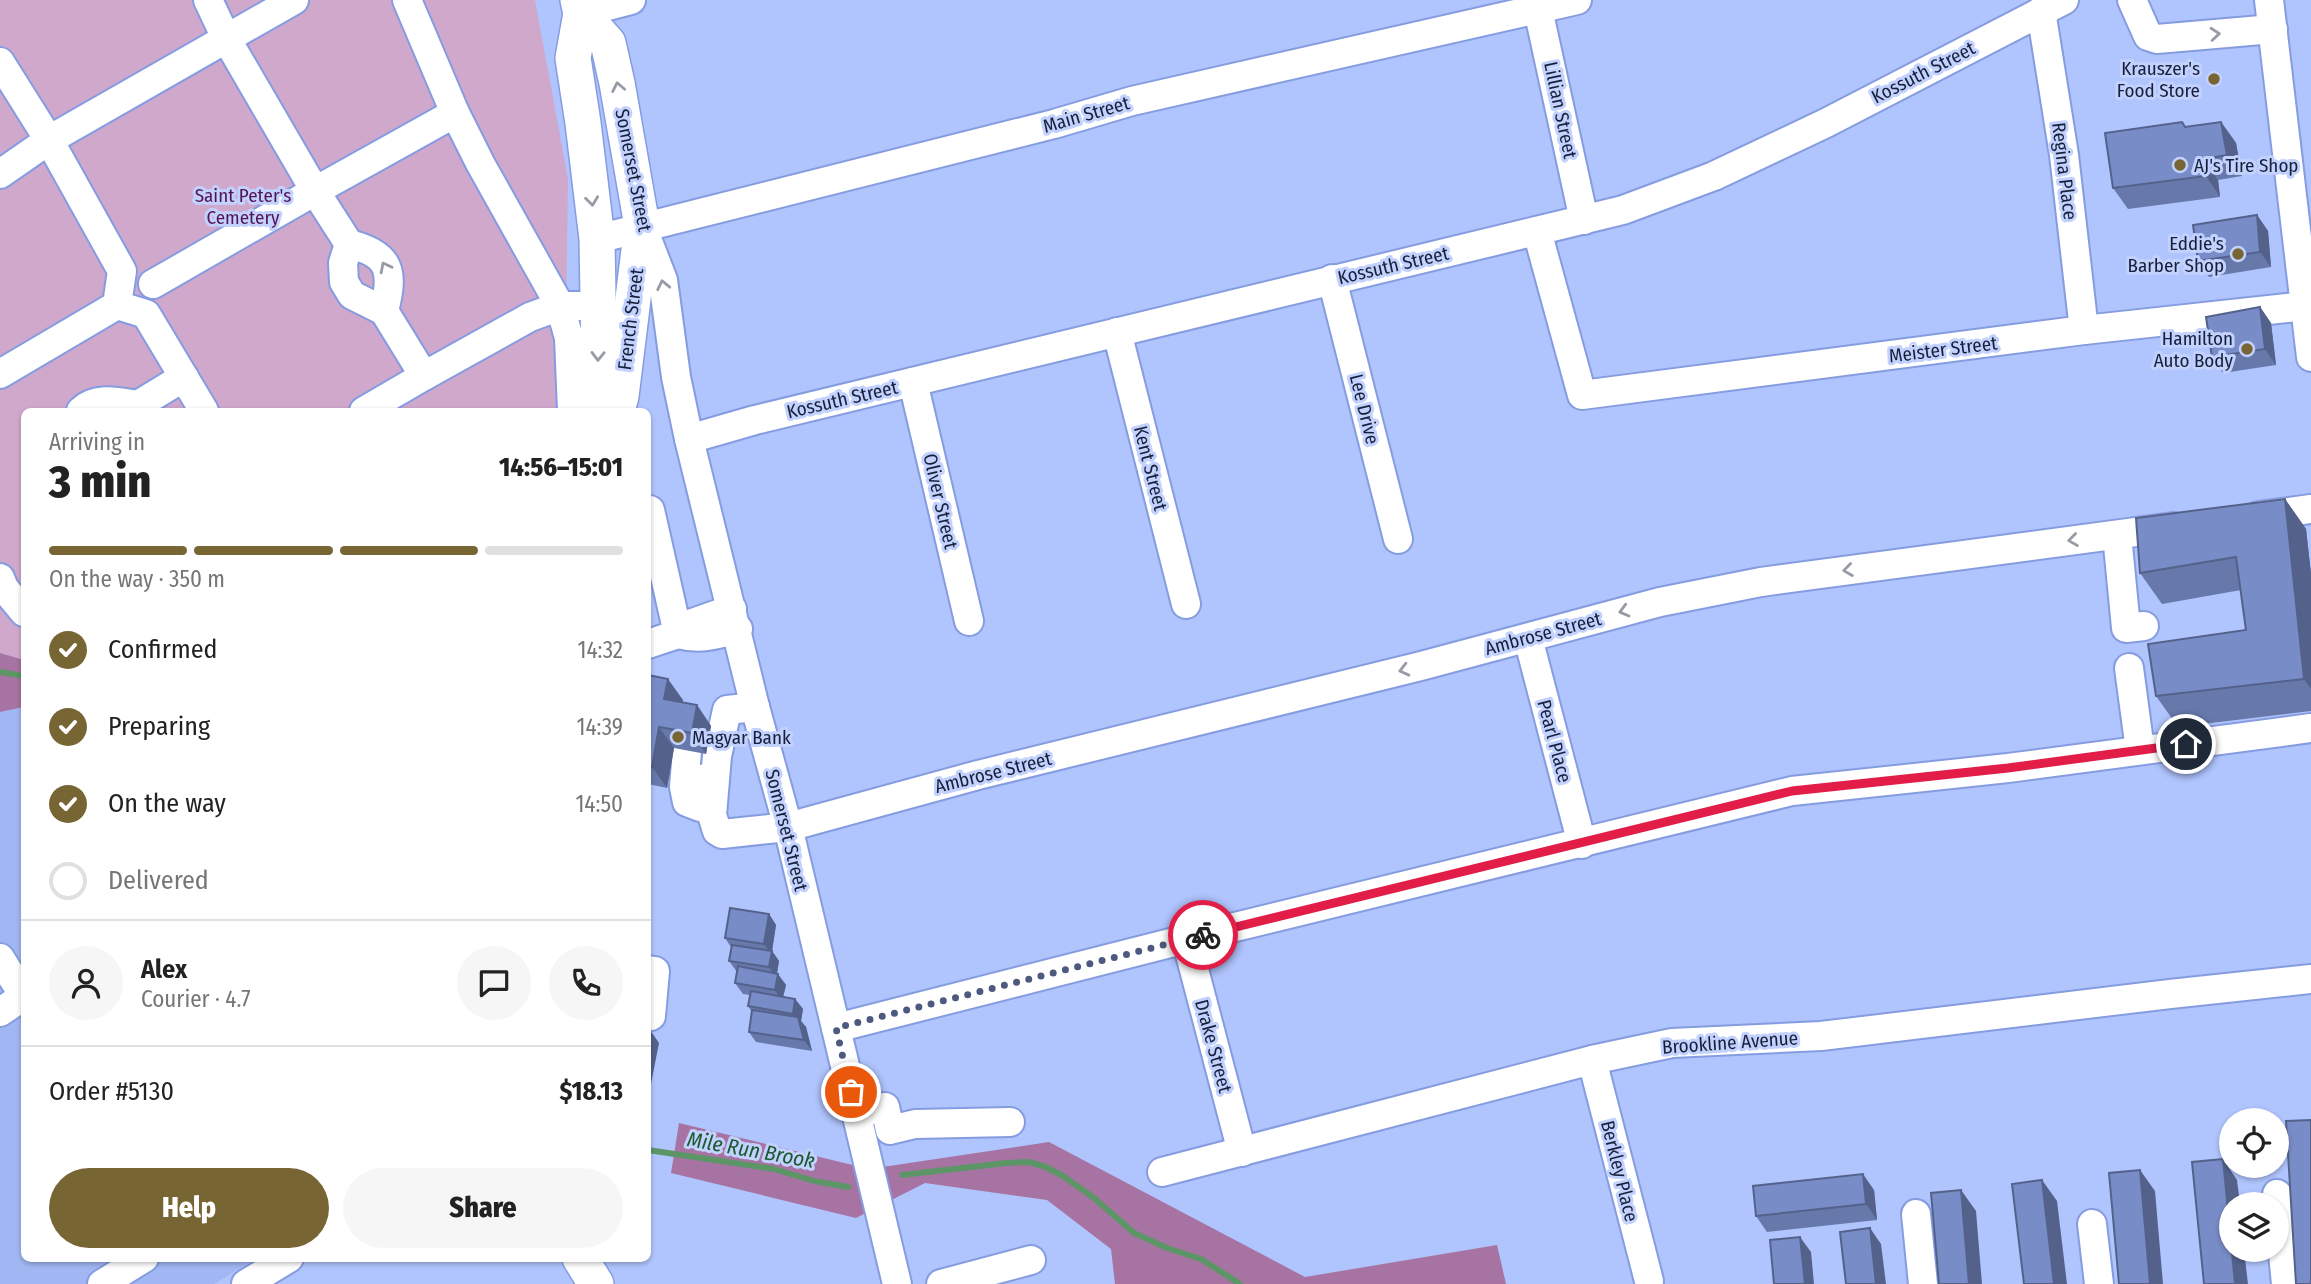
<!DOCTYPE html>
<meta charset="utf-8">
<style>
body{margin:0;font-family:"Fira Sans Condensed",sans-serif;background:#f6f6f6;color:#222;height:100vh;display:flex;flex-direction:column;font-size:26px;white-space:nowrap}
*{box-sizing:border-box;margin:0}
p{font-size:23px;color:#767676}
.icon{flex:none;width:38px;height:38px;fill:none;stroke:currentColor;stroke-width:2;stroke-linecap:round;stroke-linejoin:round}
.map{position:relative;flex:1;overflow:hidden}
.drawer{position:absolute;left:21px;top:408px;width:630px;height:854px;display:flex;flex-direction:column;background:#fff;border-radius:10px;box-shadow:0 2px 5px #0004}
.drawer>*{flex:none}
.fabs{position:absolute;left:2219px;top:1108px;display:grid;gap:14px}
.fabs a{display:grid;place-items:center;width:70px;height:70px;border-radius:50%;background:#fff;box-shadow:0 2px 5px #0004;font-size:35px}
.pin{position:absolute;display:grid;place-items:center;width:60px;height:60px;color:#fff;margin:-30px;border:4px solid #fff;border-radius:50%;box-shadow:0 2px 7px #0007}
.courier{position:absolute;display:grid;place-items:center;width:70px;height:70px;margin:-35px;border:5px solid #e11d48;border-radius:50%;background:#fff;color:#222;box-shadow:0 2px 9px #0007}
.overview em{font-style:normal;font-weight:800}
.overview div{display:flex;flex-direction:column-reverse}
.overview{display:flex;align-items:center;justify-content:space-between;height:119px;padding:0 28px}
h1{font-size:46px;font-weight:800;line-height:52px}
.bar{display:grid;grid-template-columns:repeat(4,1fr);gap:10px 7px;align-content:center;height:84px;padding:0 28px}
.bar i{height:9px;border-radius:5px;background:#e0e0e0}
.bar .on{background:#786534}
.bar p{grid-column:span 4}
.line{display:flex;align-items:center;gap:18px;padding:0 28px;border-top:2px solid #e0e0e0}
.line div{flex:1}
.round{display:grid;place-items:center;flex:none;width:74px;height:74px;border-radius:37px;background:#f6f6f6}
ol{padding:0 28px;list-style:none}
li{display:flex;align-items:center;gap:21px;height:77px}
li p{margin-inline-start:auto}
li .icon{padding:7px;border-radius:50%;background:#786534;color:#fff;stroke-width:4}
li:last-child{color:#767676}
li i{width:38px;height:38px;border:4px solid #e0e0e0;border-radius:50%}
.action{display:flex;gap:14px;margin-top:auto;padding:14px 28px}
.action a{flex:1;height:80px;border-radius:42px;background:#786534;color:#fff;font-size:28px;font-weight:800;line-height:80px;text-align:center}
.action a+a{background:#f6f6f6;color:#222}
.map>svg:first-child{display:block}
.built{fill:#a1b7f3}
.green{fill:#d0a8cc}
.forest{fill:#a773a2}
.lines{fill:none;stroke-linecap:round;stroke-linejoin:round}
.stream{stroke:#5c9667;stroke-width:6}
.minor-casing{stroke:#859ce1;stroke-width:32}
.major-casing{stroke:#859ce1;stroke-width:38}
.minor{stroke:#fff;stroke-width:28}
.major{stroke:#fff;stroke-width:35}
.wall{fill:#6778ab}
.shaded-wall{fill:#54628b}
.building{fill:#788cc7;stroke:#54628b;stroke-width:2}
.oneway{stroke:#979ba6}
.done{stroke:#4d597e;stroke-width:7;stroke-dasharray:0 12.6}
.route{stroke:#e11d48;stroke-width:9}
.poi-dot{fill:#786534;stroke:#c2d1fd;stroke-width:2.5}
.labels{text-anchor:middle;stroke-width:6;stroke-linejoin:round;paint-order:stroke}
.poi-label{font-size:19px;fill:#17203a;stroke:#c2d1fd;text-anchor:end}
.street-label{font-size:19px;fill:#17203a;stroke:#c2d1fd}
.park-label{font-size:19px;fill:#541452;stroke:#c2d1fd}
.water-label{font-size:21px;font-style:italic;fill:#19592c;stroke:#c2d1fd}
</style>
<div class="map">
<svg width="2311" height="1284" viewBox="0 0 2311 1284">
<rect width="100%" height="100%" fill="#b0c4fd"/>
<polygon class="built" points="24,707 24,1258 256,1258 214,1284 0,1284 0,712"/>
<polygon class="green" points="0,0 535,0 568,179 565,386 561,411 24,411 24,660 0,653"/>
<g class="forest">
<polygon points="0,653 24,660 24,707 0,712"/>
<polygon points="679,1123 869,1169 1049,1142 1305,1277 1497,1245 1506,1284 1115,1284 1111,1249 1047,1200 925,1183 856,1218 671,1173"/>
</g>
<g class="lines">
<g class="stream">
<polyline points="0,672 24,676"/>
<polyline points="648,1150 774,1169 814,1181 848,1187"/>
<polyline points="902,1175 1006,1163 1029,1162 1046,1167 1063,1176 1094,1198 1134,1233 1167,1248 1201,1259 1240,1284"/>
</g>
<g class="minor-casing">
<g id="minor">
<polyline points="407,0 455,113 480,163 560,306 579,306"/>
<polyline points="1536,0 1584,220"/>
<polyline points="2132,0 2148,36 2157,39 2273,29"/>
<polyline points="2269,0 2311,357"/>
<polyline points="2041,11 2064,155 2084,330"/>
<polyline points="581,13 631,0"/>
<polyline points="0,62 49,140 0,174"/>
<polyline points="642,226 663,280 676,377 689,439 755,707 788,827 897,1284"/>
<polyline points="1537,231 1582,395 2084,330 2305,306"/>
<polyline points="597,239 1054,124 1132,101 1577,0"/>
<polyline points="349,244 343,263 344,282 352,295 384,311 424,376 530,317 560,306 569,338 572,411"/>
<polyline points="1332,279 1398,539"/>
<polyline points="153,284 315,191 226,38 208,0"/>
<path d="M384,311C394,272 391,254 349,244L315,191L455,113"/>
<polyline points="1117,332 1186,604"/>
<polyline points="0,374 117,305"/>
<polyline points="913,382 969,621"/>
<path d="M81,411C96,396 119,402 138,405L184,377"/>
<polyline points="204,411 146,314 117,305 122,271 49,140 294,0"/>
<polyline points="364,411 424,376"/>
<polyline points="689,439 755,420 1623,210 1714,176 1826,123 2064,0"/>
<polyline points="2258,516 2311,509"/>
<polyline points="2117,535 2126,628 2144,626"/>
<polyline points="0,578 4,588 24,612"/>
<path d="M732,609L687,625L678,634C700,640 716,635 738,629"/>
<polyline points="1528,638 1582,844"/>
<polyline points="648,644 678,634 650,510"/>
<polyline points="2129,668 2140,750"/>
<polyline points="755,707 727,710 717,756 712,815 717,831 722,834 788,827 978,775 1421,666 1660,602 1761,582 2173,527"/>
<polyline points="687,751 684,787 687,802 700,807 705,778"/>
<polyline points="1186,939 1242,1152"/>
<polyline points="0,958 24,996 0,1012"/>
<polyline points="648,970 655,971 651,1016 648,1016"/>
<polyline points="836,1028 1186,939 1792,791 2008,768 2311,728"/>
<polyline points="1592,1060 1649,1281"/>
<polyline points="856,1113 885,1107 890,1130 915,1124 1010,1122"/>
<polyline points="1162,1172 1592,1060 1672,1043 1821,1036 2170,994 2311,979"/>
<polyline points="2277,1194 2286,1284"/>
<polyline points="1916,1214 1923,1284"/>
<polyline points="2092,1224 2099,1284"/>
<polyline points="102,1284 144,1258"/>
<polyline points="246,1284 289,1258"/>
<polyline points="941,1284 1031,1260"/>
</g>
</g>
<g class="major-casing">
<g id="major">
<polyline points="578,0 581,13 573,58 583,123 597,239 599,356 596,411"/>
<polyline points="581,13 608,43 617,83 642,226 621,396 617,411"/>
<polyline points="580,1258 596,1284"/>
</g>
</g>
<use href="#minor" class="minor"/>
<use href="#major" class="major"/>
</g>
<g class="wall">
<polygon points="2221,122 2236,143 2242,176 2218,180 2220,197 2128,209 2113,188 2186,127"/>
<polygon points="2257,215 2268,231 2271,267 2209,277 2198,261"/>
<polygon points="2260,307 2271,323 2276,365 2223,373 2212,357"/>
<polygon points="2285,499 2306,529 2311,574 2311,711 2178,727 2156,696 2246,630 2241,590 2162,604 2140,573"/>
<polygon points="648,675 683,700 682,702 697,705 711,726 706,754 674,748 667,788 648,784"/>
<polygon points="769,914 776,925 772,951 779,961 777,974 786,985 783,997 795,999 803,1009 801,1021 806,1027 812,1051 756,1042 749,1032 752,1012 748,1006 750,995 743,994 735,983 737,972 729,961 731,947 725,938"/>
<polygon points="1874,1190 1877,1220 1767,1232 1756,1216"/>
</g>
<g class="shaded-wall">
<polygon points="2221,122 2236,143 2242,176 2227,155"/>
<polygon points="2204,159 2218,180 2220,197 2206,176"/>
<polygon points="2257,215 2268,231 2271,267 2260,252"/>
<polygon points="2260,307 2271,323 2276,365 2265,349"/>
<polygon points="2285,499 2306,529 2311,574 2311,689 2304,679"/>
<polygon points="668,679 683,700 679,720 664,699"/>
<polygon points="697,705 711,726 706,754 692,733"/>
<polygon points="659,727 674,748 667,788 652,767"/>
<polygon points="769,914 776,925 772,951 779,961 776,978 769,967 771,954 764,944"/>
<polygon points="778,974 786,985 782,1001 775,990"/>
<polygon points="795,999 803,1009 801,1021 806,1027 812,1051 804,1040 800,1025 793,1014"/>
<polygon points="648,1027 659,1043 648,1099"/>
<polygon points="2223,1159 2237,1180 2240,1204 2231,1204 2231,1245"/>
<polygon points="2140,1170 2155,1191 2163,1284 2150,1284"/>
<polygon points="1863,1174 1874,1190 1877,1220 1866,1204"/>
<polygon points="2042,1180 2057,1201 2067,1284 2054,1284"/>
<polygon points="1961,1190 1976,1211 1982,1284 1969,1284"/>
<polygon points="1870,1228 1881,1244 1886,1284 1876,1284"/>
<polygon points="1800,1237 1811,1252 1814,1284 1805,1284"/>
<polygon points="2232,1250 2244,1250 2248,1284 2235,1284"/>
</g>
<g class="building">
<polygon points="2182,122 2185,127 2221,122 2227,155 2204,159 2206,176 2113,188 2105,133"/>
<polygon points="2257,215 2260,252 2198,261 2193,225"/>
<polygon points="2260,307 2265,349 2212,357 2206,317"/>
<polygon points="2285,499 2304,679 2156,696 2148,644 2246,630 2236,557 2140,573 2136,518"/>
<polygon points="648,675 668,679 664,699 697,705 692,733 659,727 652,767 648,766"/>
<polygon points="730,908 769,914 764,944 725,938"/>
<polygon points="732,945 772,951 769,967 729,961"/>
<polygon points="738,966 778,974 775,990 735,983"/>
<polygon points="751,991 795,999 793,1014 748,1006"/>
<polygon points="752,1010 798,1017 804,1040 749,1032"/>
<polygon points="2311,1120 2311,1284 2296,1284 2286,1121"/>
<polygon points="2223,1159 2235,1284 2204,1284 2192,1162"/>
<polygon points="2140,1170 2150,1284 2119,1284 2109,1173"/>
<polygon points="1863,1174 1866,1204 1756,1216 1753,1186"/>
<polygon points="2042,1180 2054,1284 2024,1284 2012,1184"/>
<polygon points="1961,1190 1969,1284 1939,1284 1931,1193"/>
<polygon points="1870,1228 1876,1284 1846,1284 1840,1232"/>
<polygon points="1800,1237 1805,1284 1774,1284 1770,1240"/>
</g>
<defs><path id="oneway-chevron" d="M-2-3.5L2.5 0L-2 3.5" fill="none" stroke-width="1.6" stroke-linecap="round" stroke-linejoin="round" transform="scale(1.75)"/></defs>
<g class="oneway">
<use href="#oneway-chevron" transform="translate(2215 34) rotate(-5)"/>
<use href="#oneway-chevron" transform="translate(618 87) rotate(-101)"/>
<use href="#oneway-chevron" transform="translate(592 201) rotate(83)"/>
<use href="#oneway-chevron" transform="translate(385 267) rotate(-117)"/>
<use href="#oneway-chevron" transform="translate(663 285) rotate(-102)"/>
<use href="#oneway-chevron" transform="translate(598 356) rotate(91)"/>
<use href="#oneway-chevron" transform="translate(2073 540) rotate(172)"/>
<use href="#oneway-chevron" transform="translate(1848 570) rotate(172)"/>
<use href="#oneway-chevron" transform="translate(1624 611) rotate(165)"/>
<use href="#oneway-chevron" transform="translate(1404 670) rotate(166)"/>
</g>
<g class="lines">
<polyline class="done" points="851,1092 836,1028 1203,935"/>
<polyline class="route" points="1203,935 1792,791 2008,768 2186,744"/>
</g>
<g class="poi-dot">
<circle cx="2214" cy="79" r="7"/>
<circle cx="2180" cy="165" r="7"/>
<circle cx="2238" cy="254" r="7"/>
<circle cx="2247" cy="349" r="7"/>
<circle cx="678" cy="737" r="7"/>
</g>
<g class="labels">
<g class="poi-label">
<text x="2200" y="75">Krauszer's<tspan x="2200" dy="22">Food Store</tspan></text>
<text x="2194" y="172" text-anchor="start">AJ's Tire Shop</text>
<text x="2224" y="250">Eddie's<tspan x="2224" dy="22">Barber Shop</tspan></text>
<text x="2233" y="345">Hamilton<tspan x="2233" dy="22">Auto Body</tspan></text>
<text x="692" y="744" text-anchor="start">Magyar Bank</text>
</g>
<g class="street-label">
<text transform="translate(1923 72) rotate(-27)" y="7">Kossuth Street</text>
<text transform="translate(1561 110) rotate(78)" y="7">Lillian Street</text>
<text transform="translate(1086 114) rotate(-16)" y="7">Main Street</text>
<text transform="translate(634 170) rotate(79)" y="7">Somerset Street</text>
<text transform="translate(2065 171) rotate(83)" y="7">Regina Place</text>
<text transform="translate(1393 265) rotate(-13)" y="7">Kossuth Street</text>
<text transform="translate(630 319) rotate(-83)" y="7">French Street</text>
<text transform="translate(1943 349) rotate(-7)" y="7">Meister Street</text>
<text transform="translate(842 399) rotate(-13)" y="7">Kossuth Street</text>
<text transform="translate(1365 409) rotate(76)" y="7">Lee Drive</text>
<text transform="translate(1151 468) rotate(76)" y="7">Kent Street</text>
<text transform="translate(941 501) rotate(77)" y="7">Oliver Street</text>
<text transform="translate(1543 633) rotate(-15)" y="7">Ambrose Street</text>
<text transform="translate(1555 741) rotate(75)" y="7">Pearl Place</text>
<text transform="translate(993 772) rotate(-14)" y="7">Ambrose Street</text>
<text transform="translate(787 830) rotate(76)" y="7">Somerset Street</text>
<text transform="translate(1730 1042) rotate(-4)" y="7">Brookline Avenue</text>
<text transform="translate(1214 1046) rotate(75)" y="7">Drake Street</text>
<text transform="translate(1620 1171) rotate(76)" y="7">Berkley Place</text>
</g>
<g class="park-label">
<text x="243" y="202">Saint Peter's<tspan x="243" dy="22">Cemetery</tspan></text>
</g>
<g class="water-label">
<text transform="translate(751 1150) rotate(10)" y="7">Mile Run Brook</text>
</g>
</g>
</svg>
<div class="fabs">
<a><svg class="icon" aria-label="locate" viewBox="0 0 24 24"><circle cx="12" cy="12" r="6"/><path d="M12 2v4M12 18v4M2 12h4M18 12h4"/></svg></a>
<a><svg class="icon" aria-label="layers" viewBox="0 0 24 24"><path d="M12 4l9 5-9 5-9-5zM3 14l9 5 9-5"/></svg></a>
</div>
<div class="pin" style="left:851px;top:1092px;background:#ea580c"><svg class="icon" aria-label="bag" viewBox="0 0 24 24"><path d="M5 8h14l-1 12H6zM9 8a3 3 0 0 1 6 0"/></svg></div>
<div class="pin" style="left:2186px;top:744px;background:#1f2937"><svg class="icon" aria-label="home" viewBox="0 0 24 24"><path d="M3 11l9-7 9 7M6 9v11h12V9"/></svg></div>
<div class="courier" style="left:1203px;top:935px"><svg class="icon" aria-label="bike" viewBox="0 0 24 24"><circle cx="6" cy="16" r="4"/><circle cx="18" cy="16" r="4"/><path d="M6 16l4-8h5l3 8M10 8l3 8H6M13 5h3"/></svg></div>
<section class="drawer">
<div class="overview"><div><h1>3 min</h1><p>Arriving in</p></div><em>14:56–15:01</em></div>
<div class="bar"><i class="on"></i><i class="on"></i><i class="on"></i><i></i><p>On the way · 350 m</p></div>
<ol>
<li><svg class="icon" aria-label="check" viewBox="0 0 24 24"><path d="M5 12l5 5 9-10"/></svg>Confirmed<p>14:32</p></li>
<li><svg class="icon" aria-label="check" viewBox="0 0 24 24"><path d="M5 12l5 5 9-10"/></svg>Preparing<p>14:39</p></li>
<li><svg class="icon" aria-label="check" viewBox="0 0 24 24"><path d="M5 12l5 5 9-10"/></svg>On the way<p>14:50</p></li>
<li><i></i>Delivered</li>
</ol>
<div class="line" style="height:126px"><a class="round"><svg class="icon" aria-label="person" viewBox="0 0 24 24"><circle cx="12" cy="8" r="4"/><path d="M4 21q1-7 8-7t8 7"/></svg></a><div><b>Alex</b><p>Courier · 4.7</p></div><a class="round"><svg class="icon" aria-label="chat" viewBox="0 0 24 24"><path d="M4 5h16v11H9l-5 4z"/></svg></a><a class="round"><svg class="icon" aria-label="phone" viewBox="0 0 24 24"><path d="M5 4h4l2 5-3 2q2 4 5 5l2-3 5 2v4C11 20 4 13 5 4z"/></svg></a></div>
<div class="line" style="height:91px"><div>Order #5130</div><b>$18.13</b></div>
<div class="action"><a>Help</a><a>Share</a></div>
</section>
</div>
